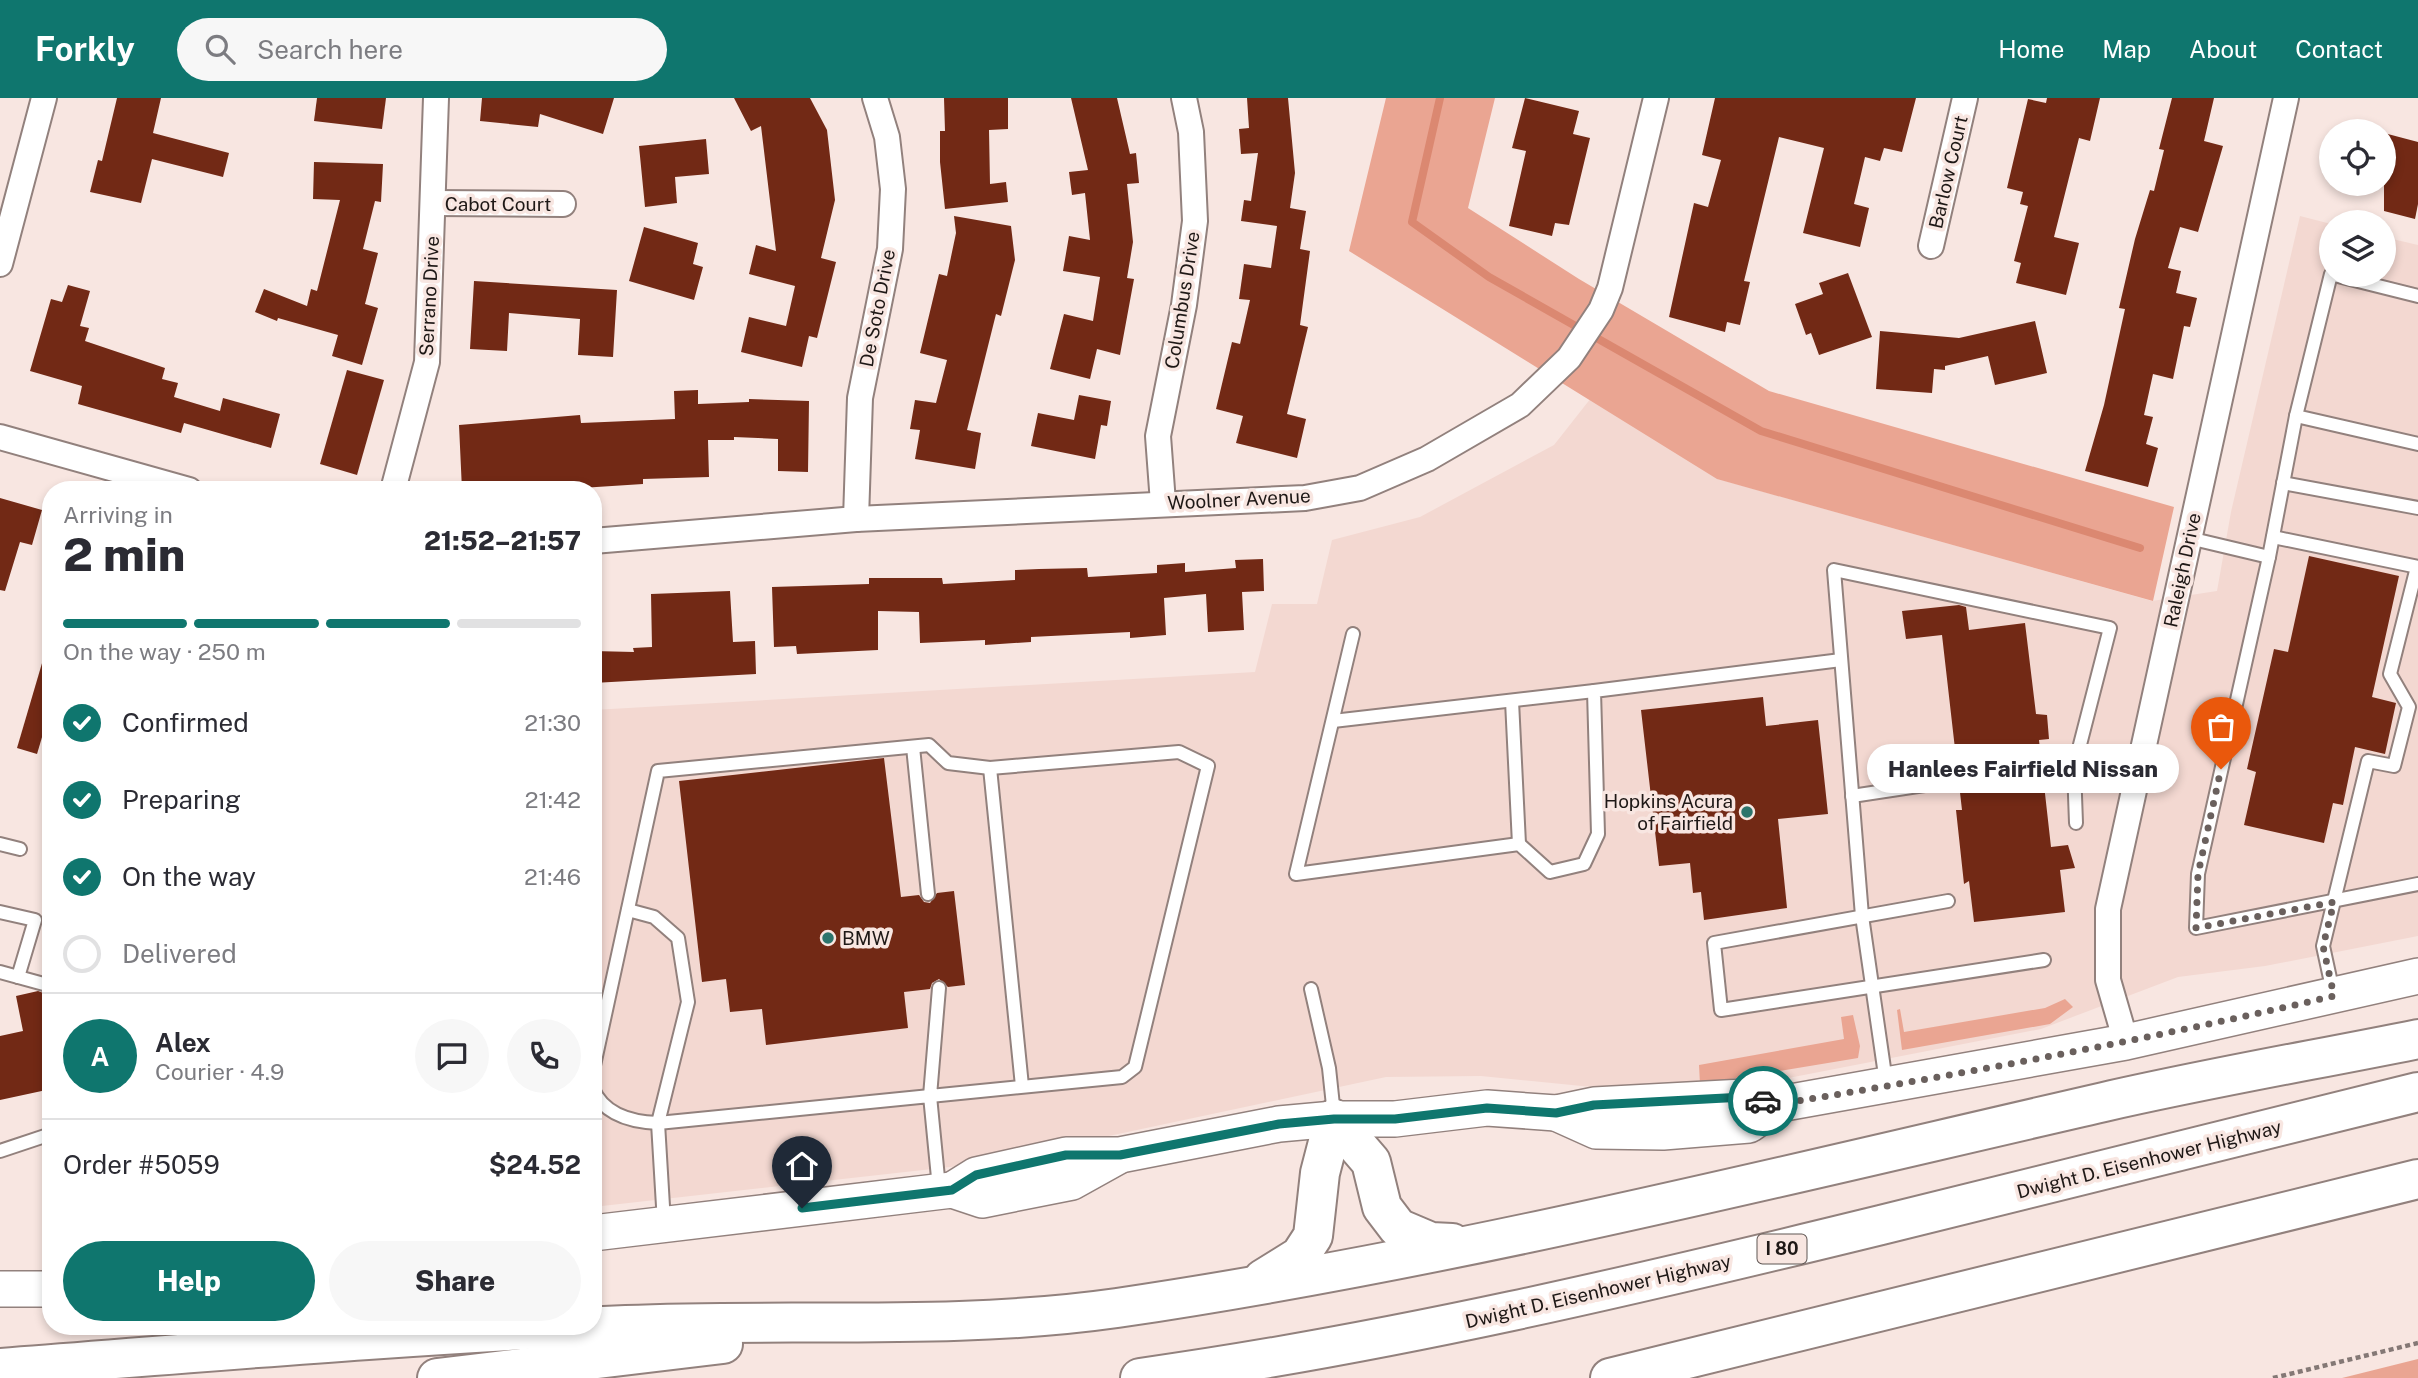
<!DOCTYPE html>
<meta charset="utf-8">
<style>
body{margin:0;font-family:"Public Sans",sans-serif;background:#f7f7f7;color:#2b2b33;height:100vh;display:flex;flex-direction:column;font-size:26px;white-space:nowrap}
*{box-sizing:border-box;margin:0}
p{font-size:23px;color:#7c7c81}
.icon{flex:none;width:38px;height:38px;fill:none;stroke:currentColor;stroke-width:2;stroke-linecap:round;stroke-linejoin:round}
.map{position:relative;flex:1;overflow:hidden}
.panel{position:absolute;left:42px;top:383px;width:560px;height:854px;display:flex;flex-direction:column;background:#fff;border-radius:28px;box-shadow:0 4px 10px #0003}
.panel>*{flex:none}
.controls{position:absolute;left:2319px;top:21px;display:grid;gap:14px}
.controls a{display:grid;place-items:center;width:77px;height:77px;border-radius:50%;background:#fff;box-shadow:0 4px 10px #0003;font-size:35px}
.pin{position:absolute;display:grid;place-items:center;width:60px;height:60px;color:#fff;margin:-72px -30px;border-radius:50% 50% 50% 0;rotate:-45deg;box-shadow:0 0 7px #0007}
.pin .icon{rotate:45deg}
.courier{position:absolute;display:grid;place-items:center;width:70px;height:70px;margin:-35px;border:5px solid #0f766e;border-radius:50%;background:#fff;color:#222;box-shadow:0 2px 9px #0007}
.bubble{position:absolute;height:49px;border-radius:24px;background:#fff;box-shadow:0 4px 10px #0003;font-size:23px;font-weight:800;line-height:49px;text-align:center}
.head em{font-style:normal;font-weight:800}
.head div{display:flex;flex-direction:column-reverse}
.head{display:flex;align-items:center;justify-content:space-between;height:119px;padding:0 21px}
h1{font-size:46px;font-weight:800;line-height:52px}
.bar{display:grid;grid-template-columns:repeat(4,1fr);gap:10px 7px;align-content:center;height:84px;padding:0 21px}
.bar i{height:9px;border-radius:5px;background:#e1e1e2}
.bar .active{background:#0f766e}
.bar p{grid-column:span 4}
.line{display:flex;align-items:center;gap:18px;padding:0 21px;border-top:2px solid #e1e1e2}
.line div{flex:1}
.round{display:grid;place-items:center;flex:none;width:74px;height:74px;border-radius:37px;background:#f7f7f7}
ol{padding:0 21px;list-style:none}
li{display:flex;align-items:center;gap:21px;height:77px}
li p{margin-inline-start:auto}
li .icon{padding:7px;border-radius:50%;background:#0f766e;color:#fff;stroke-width:4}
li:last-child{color:#7c7c81}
li i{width:38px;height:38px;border:4px solid #e1e1e2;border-radius:50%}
.cta{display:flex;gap:14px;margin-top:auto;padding:14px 21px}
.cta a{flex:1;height:80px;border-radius:42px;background:#0f766e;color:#fff;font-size:28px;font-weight:800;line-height:80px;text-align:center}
.cta a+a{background:#f7f7f7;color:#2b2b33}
header{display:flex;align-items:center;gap:42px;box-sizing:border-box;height:98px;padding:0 35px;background:#0f766e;color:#fff}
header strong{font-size:33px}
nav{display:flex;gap:38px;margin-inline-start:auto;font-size:24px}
.search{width:490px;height:63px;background:#f7f7f7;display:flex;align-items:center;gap:18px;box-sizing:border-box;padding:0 24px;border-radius:38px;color:#7c7c81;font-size:26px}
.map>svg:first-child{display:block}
.built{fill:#f3d8d1}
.green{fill:#eaa592}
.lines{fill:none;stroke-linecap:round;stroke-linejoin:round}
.stream{stroke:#db8871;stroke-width:8}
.building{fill:#722915}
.lane-casing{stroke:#92817d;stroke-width:16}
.street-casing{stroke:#92817d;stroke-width:28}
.secondary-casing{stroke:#92817d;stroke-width:38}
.highway-casing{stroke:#92817d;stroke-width:42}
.path{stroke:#847875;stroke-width:4.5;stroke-dasharray:5 3.5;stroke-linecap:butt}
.lane{stroke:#fff;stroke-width:12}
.street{stroke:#fff;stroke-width:24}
.secondary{stroke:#fff;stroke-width:35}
.highway{stroke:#fff;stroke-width:38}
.done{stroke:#6a605d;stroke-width:7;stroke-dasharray:0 12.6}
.route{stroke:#0f766e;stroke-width:9}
.poi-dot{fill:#2c746c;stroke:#f8e6e1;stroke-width:2.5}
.labels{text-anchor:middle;stroke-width:7;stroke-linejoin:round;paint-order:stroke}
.shield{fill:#f8e6e1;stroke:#5f5653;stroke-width:2}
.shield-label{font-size:18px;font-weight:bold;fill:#1e1816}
.street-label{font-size:19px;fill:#1e1816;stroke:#f8e6e1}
.poi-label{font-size:19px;fill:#1e1816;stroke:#f8e6e1;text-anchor:end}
</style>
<header>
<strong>Forkly</strong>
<div class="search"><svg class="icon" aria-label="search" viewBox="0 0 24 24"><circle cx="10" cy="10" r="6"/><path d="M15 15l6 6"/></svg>Search here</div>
<nav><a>Home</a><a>Map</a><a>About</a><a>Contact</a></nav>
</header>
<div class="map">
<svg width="2418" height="1280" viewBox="0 0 2418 1280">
<rect width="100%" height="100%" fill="#f8e6e1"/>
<polygon class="built" points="2300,118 2331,126 2331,177 2384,177 2384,139 2418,147 2418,838 2265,868 2178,879 2041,931 1731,991 1632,993 1481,978 1386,979 977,1066 593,1109 593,612 1255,574 1272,506 1317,506 1332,442 1420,419 1554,347 1591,300 1718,381 2152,503 2217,493 2231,414"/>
<g class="green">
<polygon points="1386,0 1495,0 1468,110 1579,181 1769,293 2174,409 2153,503 1717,381 1349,153"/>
<polygon points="2065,901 2073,909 2050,926 1902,952 1897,912 1900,911 1904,934 2045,910"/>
<polygon points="1853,917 1860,948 1858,960 1700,986 1699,967 1844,941 1841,919"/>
<polygon points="2418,1261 2418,1280 2342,1280"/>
</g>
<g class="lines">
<polyline class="stream" points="1440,0 1412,124 1489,179 1761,333 2140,450"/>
</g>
<g class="building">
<polygon points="117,0 161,0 153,35 229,55 223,79 152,61 141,105 90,94 98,62 102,63"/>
<polygon points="317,0 386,0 382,31 314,23"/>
<polygon points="482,0 614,0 603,36 540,16 538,29 480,23"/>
<polygon points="734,0 810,0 827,32 835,102 821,160 836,164 817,240 809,238 802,269 741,254 749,219 786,228 795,188 749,176 756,147 776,153 761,28 751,33"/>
<polygon points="944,0 1008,0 1008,31 989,32 990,86 1006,84 1008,104 945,111 940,64 940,33 945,33"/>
<polygon points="1071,0 1117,0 1130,56 1136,55 1139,85 1127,86 1133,144 1127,180 1134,181 1120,257 1097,251 1090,281 1050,271 1064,216 1093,223 1100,179 1063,173 1069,138 1090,142 1085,95 1072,97 1069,74 1088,72"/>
<polygon points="1247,0 1288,0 1295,75 1290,110 1306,113 1300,151 1310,153 1300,227 1308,229 1287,316 1306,321 1297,360 1236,345 1243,318 1216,311 1232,244 1240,246 1250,202 1239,201 1244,166 1271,170 1277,128 1241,123 1244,102 1251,103 1258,55 1241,56 1239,31 1249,30"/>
<polygon points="1525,0 1579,13 1573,36 1590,40 1569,127 1555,125 1552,138 1509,128 1526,53 1512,50"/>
<polygon points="1715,0 1916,0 1902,54 1884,50 1880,63 1865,59 1854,106 1869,110 1860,149 1803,135 1824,50 1779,39 1744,183 1750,184 1740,227 1727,224 1725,234 1669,219 1694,105 1708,109 1721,62 1702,57"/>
<polygon points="2047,0 2100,0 2090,43 2079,40 2054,139 2079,145 2066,197 2016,185 2021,165 2014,163 2028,108 2020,106 2023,94 2007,90 2028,1 2046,5"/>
<polygon points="2172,0 2214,0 2204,43 2223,48 2198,134 2180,129 2168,170 2181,173 2176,195 2197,200 2190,229 2184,228 2173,281 2153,276 2144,317 2153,319 2146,346 2158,350 2148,389 2085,373 2104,307 2125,211 2119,210 2135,141 2150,92 2154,93 2164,52 2159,51"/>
<polygon points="2384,35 2418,44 2418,106 2415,121 2384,113"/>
<polygon points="706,41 709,76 675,79 677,105 645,109 639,48"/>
<polygon points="314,64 383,66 381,104 375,103 363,151 378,155 365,206 378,210 362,267 332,258 338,237 278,220 277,223 255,214 264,191 307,208 311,191 317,193 340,102 313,101"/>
<polygon points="954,118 1011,128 1015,162 1001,218 996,216 967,332 981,335 975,371 915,361 920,332 910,331 915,302 936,305 947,262 920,255 939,176 947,178 956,135"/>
<polygon points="644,129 698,145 693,166 703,169 694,202 629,183"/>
<polygon points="1848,175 1872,239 1819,257 1811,235 1806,237 1795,206 1823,196 1819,185"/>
<polygon points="474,183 617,192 613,259 578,257 580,221 509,215 507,253 470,251"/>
<polygon points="68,187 90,193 80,228 89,230 85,243 165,270 162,281 178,285 174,299 220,313 223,300 280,316 271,350 184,325 181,335 78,306 82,288 30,273 51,201 62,204"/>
<polygon points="2035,223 2047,275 1995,287 1988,258 1945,268 1945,272 1934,271 1932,295 1876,291 1880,233 1959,240"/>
<polygon points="347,272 384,282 357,377 320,366"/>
<polygon points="698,292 698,306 749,304 749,301 809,303 808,374 778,373 778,341 734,339 734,342 708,342 709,379 643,381 643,386 550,392 535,392 535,389 462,392 459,327 580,317 581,325 675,321 674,293"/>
<polygon points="1079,297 1111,303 1107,328 1101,327 1095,361 1031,348 1038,315 1074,322"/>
<polygon points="0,400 42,412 32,447 20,444 5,493 0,492"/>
<polygon points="2309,458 2399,478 2372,599 2396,605 2385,656 2355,649 2343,707 2333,705 2324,745 2244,727 2256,674 2247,671 2274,551 2288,554"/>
<polygon points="1263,461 1264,493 1242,494 1244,532 1208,534 1206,496 1164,500 1166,537 1130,540 1130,534 1031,539 1031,544 985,547 985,542 920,545 919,514 878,513 878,552 797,556 796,548 774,549 772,489 869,486 869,480 942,480 943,486 1015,482 1015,472 1039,471 1087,470 1088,479 1157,475 1157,467 1185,465 1185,474 1236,470 1235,462"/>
<polygon points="730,493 733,544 755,543 756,576 593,585 593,553 634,554 633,550 652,549 651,496"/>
<polygon points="1959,507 1966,509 1969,532 2025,525 2036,616 2047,617 2049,641 2039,642 2051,749 2068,747 2075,770 2060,772 2065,814 1974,824 1969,783 1964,786 1956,712 1962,712 1942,537 1906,541 1902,513"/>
<polygon points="45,555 51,556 51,609 37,656 17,650"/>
<polygon points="1763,599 1766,628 1818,622 1828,716 1778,721 1787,810 1704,822 1701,794 1693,795 1690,765 1659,768 1641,612"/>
<polygon points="884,660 901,799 919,797 924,804 930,805 937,795 954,793 965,887 948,889 939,881 932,885 930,891 904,894 908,930 766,947 762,911 730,914 726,881 702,884 679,683"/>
<polygon points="38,893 49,897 51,903 51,991 0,1002 0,938 23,933 16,898"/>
</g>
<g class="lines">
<g class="lane-casing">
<g id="lane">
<polyline points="2331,176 2296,318 2418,346"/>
<polyline points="2334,177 2418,198"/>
<polyline points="2296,318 2269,459 2198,776 2196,830 2418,786"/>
<polyline points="2283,385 2418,410"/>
<polyline points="2273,439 2418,469"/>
<polyline points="2189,440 2269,459"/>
<polyline points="1353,536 1296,776 1519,746 1550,774 1584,766 1598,736 1594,593 1841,562"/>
<polyline points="1512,603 1519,746"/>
<polyline points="1333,623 1594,593"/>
<polyline points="913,649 928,796"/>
<polyline points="990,670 1022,988"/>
<polyline points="2074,670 2136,683"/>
<polyline points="1852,698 1951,683"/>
<polyline points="0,746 20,751"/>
<polyline points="1948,803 1714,845 1721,912 2044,862"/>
<polyline points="0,814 35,822 18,879"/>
<polyline points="0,874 51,888"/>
<polyline points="1311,891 1329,970 1334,1017"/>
<polyline points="2333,894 2323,848 2368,663 2394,668 2409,609 2390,576 2417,469"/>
<polyline points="593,972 658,673 929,647 948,665 990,670 1179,654 1208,668 1135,969 1122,979 930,998 939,890"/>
<polyline points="1886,984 1862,818 1834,472 2110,530 2074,670 2076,725"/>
<path d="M593,991C604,1017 632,1024 658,1025L688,904L678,840L654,819L628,812"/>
<polyline points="0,1053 51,1036"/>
<polyline points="664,1125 658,1025 930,998 939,1090"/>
</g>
</g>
<g class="street-casing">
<g id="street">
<polyline points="433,105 563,106"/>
<polyline points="1931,148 1965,0"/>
<polyline points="0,166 44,0"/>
<polyline points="0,339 189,392"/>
<polyline points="393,392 427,264 436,0"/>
<polyline points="1163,405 1158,338 1184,207 1195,123 1191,34 1184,0"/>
<polyline points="856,421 860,300 890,151 893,91 887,39 875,0"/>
<polyline points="593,443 856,421 1305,400 1360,390 1427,361 1520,307 1569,260 1601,212 1610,190 1656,0"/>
<polyline points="2126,944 2108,882 2108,811 2286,0"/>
</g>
</g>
<g class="secondary-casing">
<g id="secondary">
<polyline points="1556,1015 1596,1033 1663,1034 1749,1027 1779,1006"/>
<polyline points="952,1092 976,1077 1066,1057 1120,1057 1279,1026 1334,1021 1395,1021 1487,1010 1556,1015 1594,1007 1744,999 1779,1006 2126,944 2418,878"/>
<polyline points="593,1135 952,1092 982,1102 1072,1084 1117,1059"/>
<polyline points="0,1191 51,1191"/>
</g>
</g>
<g class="highway-casing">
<g id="highway">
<polyline points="1334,1021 1371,1064 1382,1109 1398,1130 1431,1144 1452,1145"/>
<polyline points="1263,1181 1300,1158 1313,1138 1320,1075 1334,1021"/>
<path d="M0,1270C208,1254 417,1236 626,1227C789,1220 955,1233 1117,1210C1450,1161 1777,1079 2104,1004C2208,980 2314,962 2418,941"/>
<polyline points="437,1280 723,1246"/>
<path d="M1140,1280C1390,1245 1636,1187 1881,1127C2060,1083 2239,1039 2418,994"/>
<polyline points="1610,1280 2418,1081"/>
</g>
</g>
<polyline class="path" points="2273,1280 2418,1245"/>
<use href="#lane" class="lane"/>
<use href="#street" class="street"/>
<use href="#secondary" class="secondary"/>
<use href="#highway" class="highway"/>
</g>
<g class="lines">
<path class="done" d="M1763,1003L1779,1006C1965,976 2150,941 2334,898L2323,848L2334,804L2196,830L2198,776L2221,671"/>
<polyline class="route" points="802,1110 952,1092 976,1077 1066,1057 1120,1057 1279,1026 1334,1021 1395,1021 1487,1010 1556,1015 1594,1007 1744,999 1763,1003"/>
</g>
<g class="poi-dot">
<circle cx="1747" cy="714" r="7"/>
<circle cx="828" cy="840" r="7"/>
</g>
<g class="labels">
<rect class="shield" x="1757.5" y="1136.5" width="49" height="29" rx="5"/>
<g class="shield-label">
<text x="1782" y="1157">I 80</text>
</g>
<g class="street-label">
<text transform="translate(1948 74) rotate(-77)" y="7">Barlow Court</text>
<text x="498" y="113">Cabot Court</text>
<text transform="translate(429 198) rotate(-87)" y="7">Serrano Drive</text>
<text transform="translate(1182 202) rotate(-81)" y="7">Columbus Drive</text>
<text transform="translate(877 210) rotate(-79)" y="7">De Soto Drive</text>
<text transform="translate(1239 401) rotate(-3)" y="7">Woolner Avenue</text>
<text transform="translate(2182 472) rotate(-78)" y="7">Raleigh Drive</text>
<text transform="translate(2149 1061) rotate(-14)" y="7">Dwight D. Eisenhower Highway</text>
<text transform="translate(1598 1193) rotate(-13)" y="7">Dwight D. Eisenhower Highway</text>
</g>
<g class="poi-label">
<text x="1733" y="710">Hopkins Acura<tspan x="1733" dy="22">of Fairfield</tspan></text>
<text x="842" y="847" text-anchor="start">BMW</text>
</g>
</g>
</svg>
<div class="controls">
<a><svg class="icon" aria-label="locate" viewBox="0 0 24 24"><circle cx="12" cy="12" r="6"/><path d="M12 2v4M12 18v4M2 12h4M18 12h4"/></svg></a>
<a><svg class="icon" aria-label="layers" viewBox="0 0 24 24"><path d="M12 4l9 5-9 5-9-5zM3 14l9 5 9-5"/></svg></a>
</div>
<div class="pin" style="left:2221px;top:671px;background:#ea580c"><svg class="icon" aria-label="bag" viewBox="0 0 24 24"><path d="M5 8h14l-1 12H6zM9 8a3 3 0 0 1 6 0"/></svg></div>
<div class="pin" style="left:802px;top:1110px;background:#1f2937"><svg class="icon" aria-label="home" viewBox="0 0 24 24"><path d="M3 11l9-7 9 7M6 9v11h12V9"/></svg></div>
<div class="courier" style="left:1763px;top:1003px"><svg class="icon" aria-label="car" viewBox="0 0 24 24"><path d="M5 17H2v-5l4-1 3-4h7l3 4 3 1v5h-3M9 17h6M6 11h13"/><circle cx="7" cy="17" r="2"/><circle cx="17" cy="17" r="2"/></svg></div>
<div class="bubble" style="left:1867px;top:646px;width:312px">Hanlees Fairfield Nissan</div>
<section class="panel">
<div class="head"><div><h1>2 min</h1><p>Arriving in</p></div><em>21:52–21:57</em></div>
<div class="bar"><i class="active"></i><i class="active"></i><i class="active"></i><i></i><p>On the way · 250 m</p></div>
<ol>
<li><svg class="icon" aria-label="check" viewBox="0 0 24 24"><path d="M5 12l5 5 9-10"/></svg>Confirmed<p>21:30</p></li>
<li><svg class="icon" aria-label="check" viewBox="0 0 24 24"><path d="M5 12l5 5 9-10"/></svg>Preparing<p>21:42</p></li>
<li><svg class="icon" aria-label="check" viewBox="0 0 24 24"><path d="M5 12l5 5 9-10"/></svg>On the way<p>21:46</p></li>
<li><i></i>Delivered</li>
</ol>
<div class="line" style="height:126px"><b class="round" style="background:#0f766e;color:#fff">A</b><div><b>Alex</b><p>Courier · 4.9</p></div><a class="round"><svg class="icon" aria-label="chat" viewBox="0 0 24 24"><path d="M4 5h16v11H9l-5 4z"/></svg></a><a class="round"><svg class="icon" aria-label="phone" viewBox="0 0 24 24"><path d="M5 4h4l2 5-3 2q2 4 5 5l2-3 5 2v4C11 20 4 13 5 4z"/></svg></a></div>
<div class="line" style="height:91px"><div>Order #5059</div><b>$24.52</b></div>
<div class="cta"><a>Help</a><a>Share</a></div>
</section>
</div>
